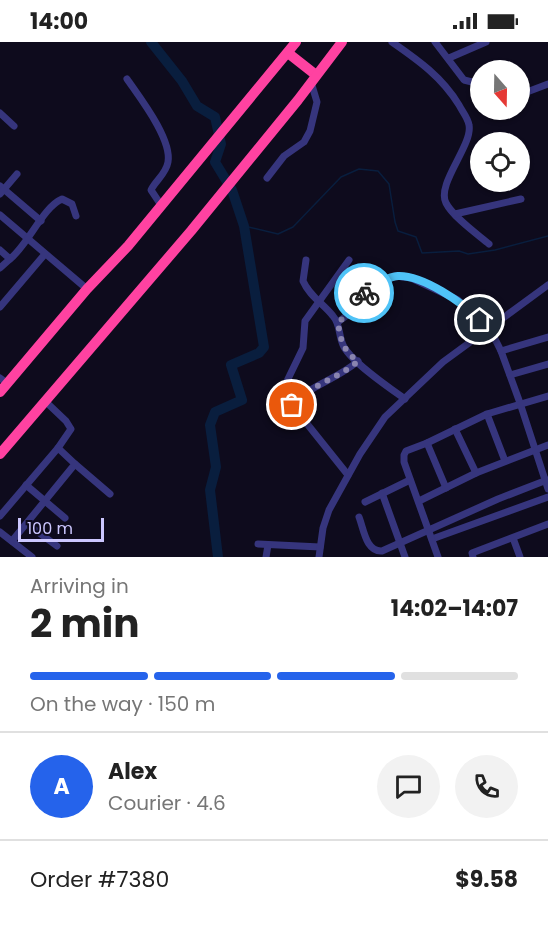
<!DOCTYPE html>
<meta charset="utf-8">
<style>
body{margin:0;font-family:Poppins,sans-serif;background:#f2f2f2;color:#222;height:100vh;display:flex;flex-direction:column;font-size:22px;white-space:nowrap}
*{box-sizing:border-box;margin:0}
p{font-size:20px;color:#767676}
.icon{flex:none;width:33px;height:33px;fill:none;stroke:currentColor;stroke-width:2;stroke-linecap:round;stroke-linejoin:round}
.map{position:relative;height:515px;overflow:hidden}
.panel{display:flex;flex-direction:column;background:#fff;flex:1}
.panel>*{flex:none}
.needle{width:39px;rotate:160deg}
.controls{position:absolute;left:470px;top:18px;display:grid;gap:12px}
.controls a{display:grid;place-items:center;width:60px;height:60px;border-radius:50%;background:#fff;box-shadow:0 2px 4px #0004;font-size:30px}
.scale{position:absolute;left:18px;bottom:15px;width:86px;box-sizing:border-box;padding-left:6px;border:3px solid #ccc7ff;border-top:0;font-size:16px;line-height:21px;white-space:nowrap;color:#ccc7ff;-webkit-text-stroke:4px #0e0b1d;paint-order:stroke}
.pin{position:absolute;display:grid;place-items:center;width:51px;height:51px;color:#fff;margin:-26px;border:3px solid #fff;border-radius:50%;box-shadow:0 2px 6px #0007}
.courier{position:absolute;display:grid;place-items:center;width:60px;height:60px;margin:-30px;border:4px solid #4fc3f7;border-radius:50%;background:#fff;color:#222;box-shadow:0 2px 8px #0007}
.overview em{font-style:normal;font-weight:700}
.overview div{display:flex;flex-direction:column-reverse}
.overview{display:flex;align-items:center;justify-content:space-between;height:102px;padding:0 30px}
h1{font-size:39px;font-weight:700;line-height:45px}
.bar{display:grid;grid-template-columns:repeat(4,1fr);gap:9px 6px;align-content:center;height:72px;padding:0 30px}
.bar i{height:8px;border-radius:4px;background:#e0e0e0}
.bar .on{background:#2563eb}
.bar p{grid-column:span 4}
.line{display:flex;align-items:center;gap:15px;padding:0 30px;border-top:2px solid #e0e0e0}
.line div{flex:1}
.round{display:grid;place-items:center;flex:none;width:63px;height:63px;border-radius:32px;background:#f2f2f2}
.status{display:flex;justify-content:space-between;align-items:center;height:42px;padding:0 30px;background:#fff;direction:ltr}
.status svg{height:16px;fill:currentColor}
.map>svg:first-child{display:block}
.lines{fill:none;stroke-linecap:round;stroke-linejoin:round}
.stream{stroke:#091e3e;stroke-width:1.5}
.river{stroke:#091e3e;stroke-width:10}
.minor{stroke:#36357d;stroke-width:7}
.highway{stroke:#ff42a1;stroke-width:10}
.done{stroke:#8a85b0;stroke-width:6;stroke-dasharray:0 10.8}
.route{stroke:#4fc3f7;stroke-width:8}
</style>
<div class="status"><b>14:00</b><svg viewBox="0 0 49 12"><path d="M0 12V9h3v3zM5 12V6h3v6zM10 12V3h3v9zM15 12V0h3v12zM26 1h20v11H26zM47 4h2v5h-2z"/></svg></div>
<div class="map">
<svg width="548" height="515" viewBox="0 0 548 515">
<rect width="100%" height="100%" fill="#0e0b1d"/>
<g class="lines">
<polyline class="stream" points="244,184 278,192 293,185 341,135 359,127 378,129 389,142 395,180 398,189 416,195 422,211 459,209 468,212 495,208 548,194"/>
<polyline class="river" points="151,0 182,39 197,64 215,75 221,102 215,120 232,148 244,184 264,305 259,311 231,323 242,358 215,370 210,383 216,425 210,448 218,515"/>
<g class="minor">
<path d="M392,0C418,18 442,35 459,63C462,69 468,76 469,83C473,103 436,142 446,161C453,175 477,192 489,202"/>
<polyline points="435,0 464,38 480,42"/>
<polyline points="449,16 486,0"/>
<path d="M127,37C140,56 172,97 168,120C166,132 156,138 151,148L161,163"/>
<polyline points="519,53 548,42"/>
<polyline points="0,71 14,84"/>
<polyline points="267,136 284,114 304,100 310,89 317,60 311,40"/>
<polyline points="0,144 41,179"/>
<polyline points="0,152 17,132"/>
<polyline points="455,172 521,157"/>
<polyline points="0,173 87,247"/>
<path d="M0,208L10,217C28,203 43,165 62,157L72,162L76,174"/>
<path d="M306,218L303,239C310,255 323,261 333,274C341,283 338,294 344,305C353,321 388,345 405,357"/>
<polyline points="0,226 10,217"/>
<polyline points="0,265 45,212"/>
<polyline points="338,280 353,269 359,256 364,251 374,243 396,234 411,236 458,258 490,287 501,309 520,361 548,447"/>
<polyline points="501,309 548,295"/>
<polyline points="510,333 548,322"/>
<polyline points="0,336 7,341"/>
<polyline points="292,363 287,357 287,339 303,306 305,279 349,218"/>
<polyline points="487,372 505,419"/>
<polyline points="455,387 476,431"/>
<polyline points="427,401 446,446"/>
<polyline points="75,422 110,452"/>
<path d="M348,433L292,363C310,343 338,337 358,319"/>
<polyline points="26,443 65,476"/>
<polyline points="382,451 405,515"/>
<polyline points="419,459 476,431 548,403"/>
<polyline points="365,460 410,438"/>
<polyline points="0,474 58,406 71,387 66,379 45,359"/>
<path d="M359,475C364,488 366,510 382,509L498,457L547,438"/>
<polyline points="27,482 57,504"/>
<polyline points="0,490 32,515"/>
<polyline points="513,496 520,515"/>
<polyline points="432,497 548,455"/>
<polyline points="12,499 75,422 58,406"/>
<polyline points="258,502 320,505"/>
<polyline points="266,515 268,503"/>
<polyline points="319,515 323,486 329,468 360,412 385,375 443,320 548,243"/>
<polyline points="438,515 404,420 404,413 406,409 427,401 487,372 548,354"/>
<polyline points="473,515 472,511 548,482"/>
</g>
<g class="highway">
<polyline points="288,11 316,33"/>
<polyline points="0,350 87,247 128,204 296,0"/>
<polyline points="0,412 191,189 298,58 342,0"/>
</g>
</g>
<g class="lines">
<path class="done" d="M292,363C310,343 338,337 358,319C343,309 340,297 338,280L353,269L359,256L364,251"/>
<path class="route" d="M364,251C373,244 386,235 398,234C423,233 463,261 480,278"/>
</g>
</svg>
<div class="controls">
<a><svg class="needle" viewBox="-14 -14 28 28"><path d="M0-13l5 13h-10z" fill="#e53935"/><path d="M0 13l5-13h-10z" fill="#767676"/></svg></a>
<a><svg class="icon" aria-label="locate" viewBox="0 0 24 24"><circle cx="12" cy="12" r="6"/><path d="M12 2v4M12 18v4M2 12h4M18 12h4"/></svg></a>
</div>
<div class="scale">100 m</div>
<div class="pin" style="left:292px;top:363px;background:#ea580c"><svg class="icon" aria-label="bag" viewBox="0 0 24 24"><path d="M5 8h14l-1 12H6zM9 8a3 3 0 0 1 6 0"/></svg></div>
<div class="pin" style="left:480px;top:278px;background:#1f2937"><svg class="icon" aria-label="home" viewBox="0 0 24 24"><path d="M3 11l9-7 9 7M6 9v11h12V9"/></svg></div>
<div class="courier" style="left:364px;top:251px"><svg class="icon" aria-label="bike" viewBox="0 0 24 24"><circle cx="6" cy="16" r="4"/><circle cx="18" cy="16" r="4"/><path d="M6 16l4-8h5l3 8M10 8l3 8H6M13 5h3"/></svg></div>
</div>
<section class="panel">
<div class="overview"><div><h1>2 min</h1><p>Arriving in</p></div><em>14:02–14:07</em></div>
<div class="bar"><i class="on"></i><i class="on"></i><i class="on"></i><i></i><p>On the way · 150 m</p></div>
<div class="line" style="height:108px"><b class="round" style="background:#2563eb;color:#fff">A</b><div><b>Alex</b><p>Courier · 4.6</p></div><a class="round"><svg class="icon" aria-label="chat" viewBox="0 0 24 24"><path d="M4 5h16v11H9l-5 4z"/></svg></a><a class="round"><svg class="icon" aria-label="phone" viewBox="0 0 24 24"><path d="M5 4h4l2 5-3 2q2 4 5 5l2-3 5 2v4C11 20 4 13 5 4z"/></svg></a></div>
<div class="line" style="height:78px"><div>Order #7380</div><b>$9.58</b></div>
</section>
